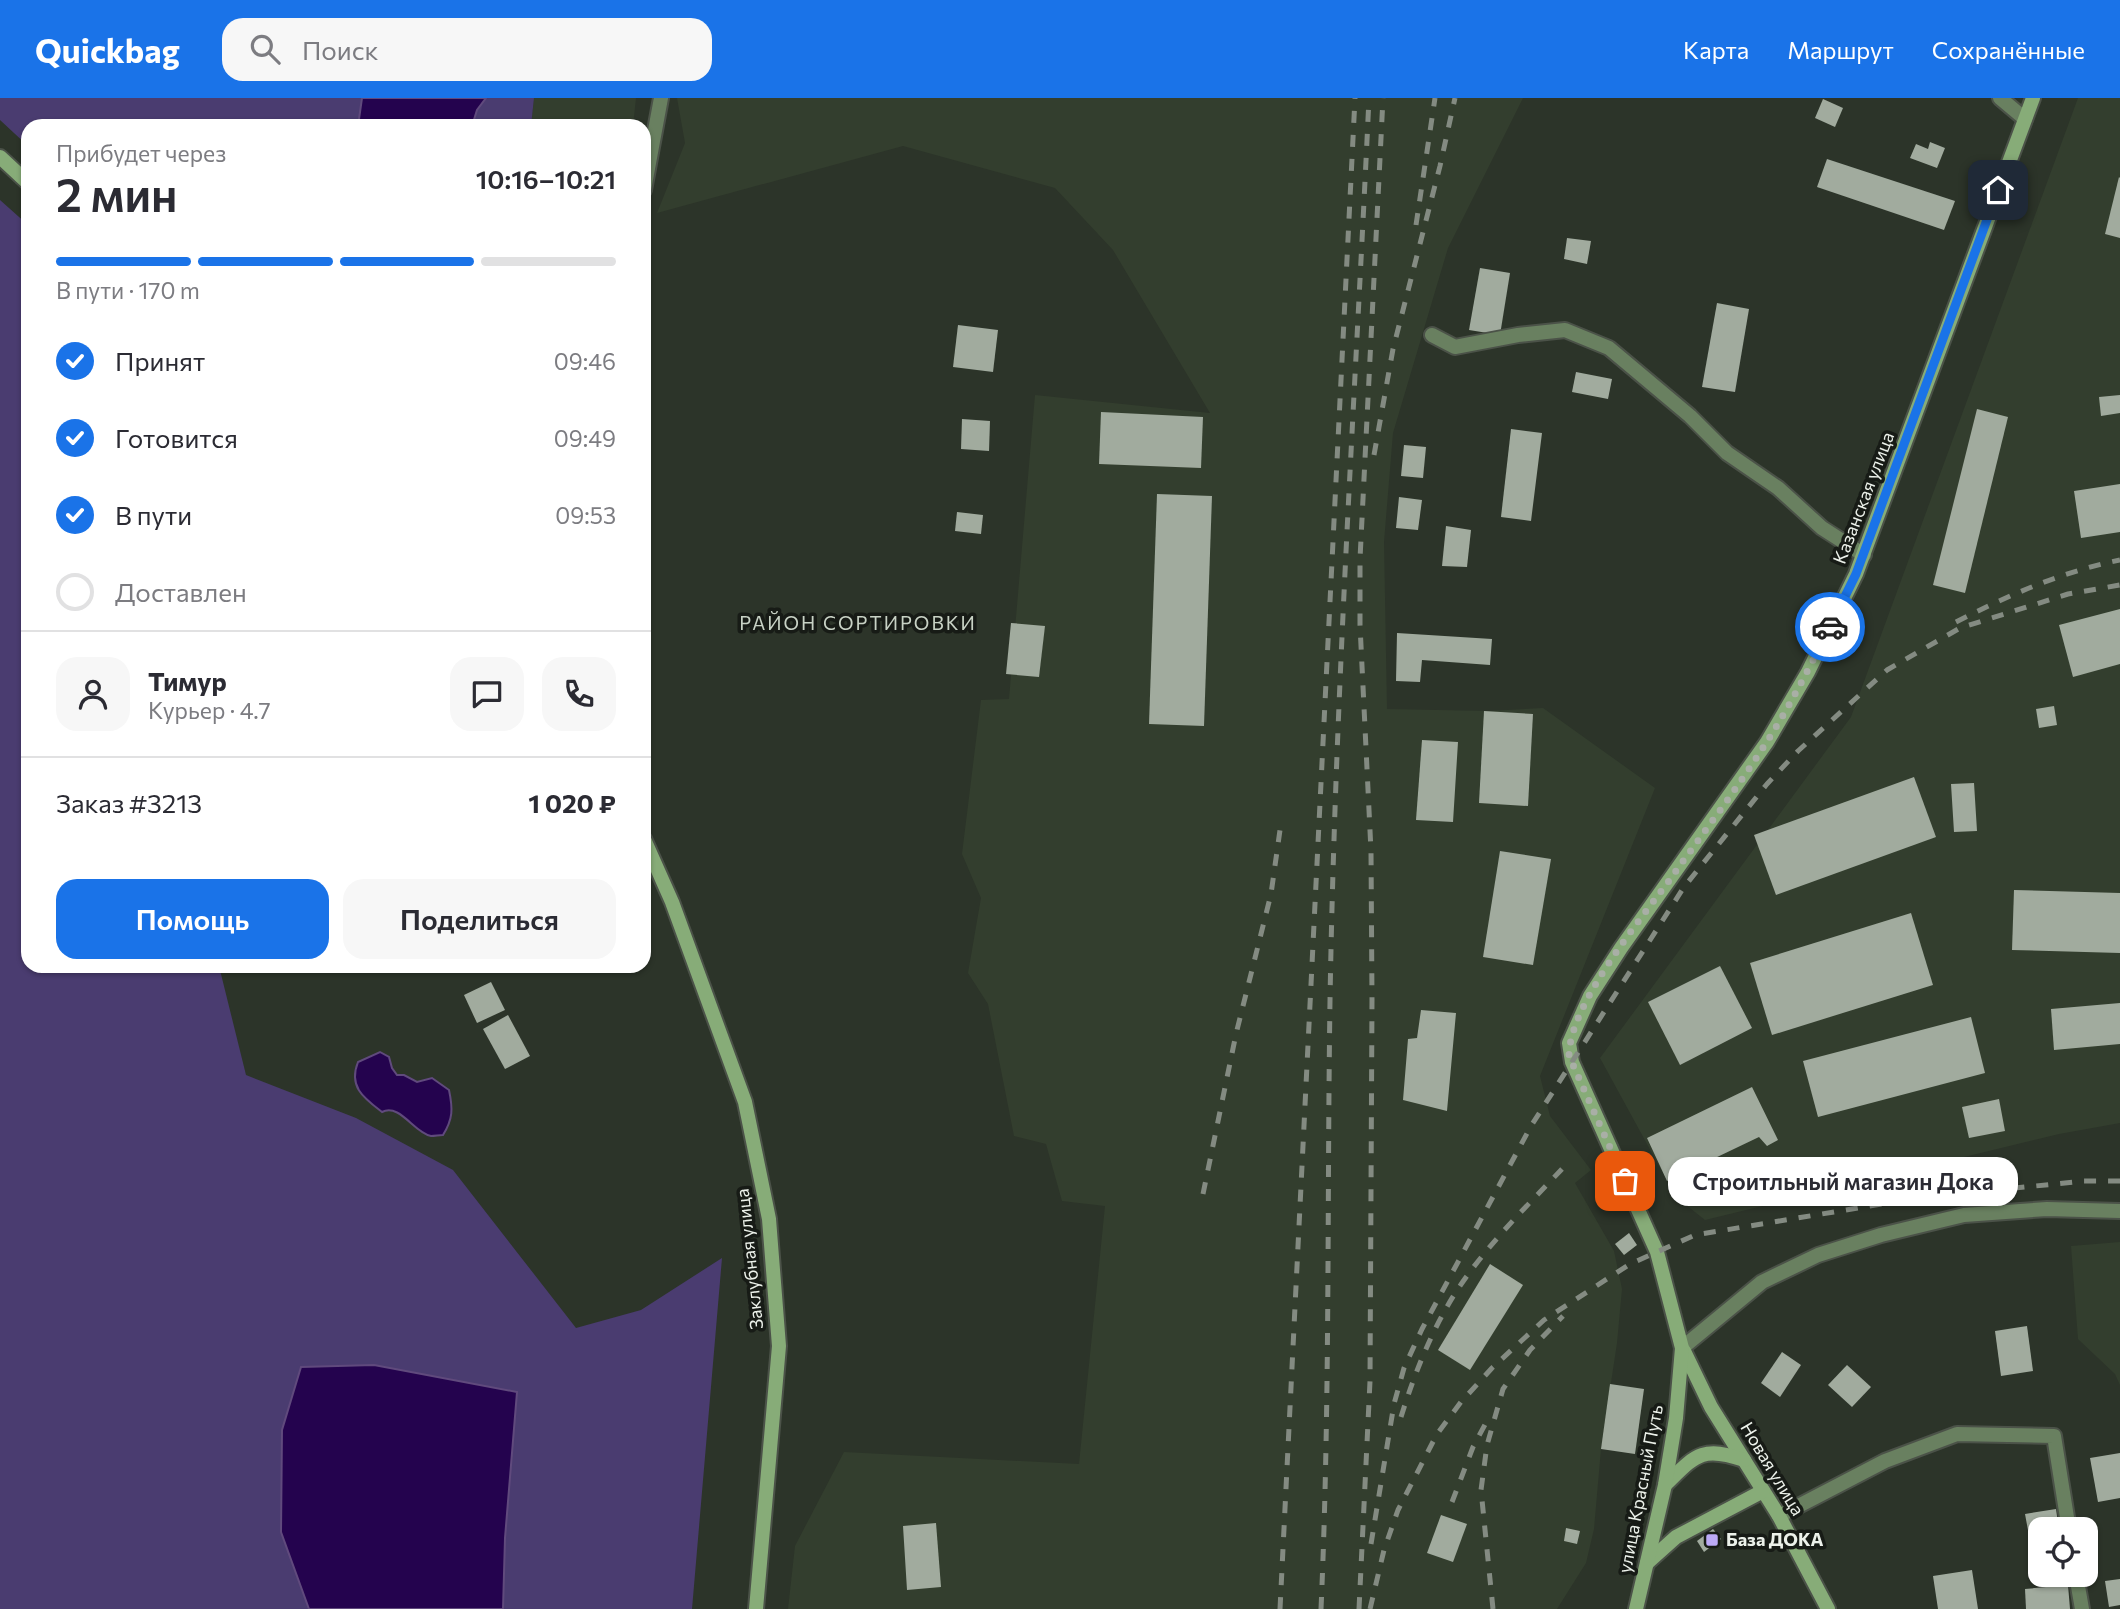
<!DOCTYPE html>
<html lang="ru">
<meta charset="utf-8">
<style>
body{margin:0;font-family:Commissioner,sans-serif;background:#f7f7f7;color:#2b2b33;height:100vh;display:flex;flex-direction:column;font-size:26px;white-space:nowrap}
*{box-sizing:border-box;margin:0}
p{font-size:23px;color:#7c7c81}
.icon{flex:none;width:38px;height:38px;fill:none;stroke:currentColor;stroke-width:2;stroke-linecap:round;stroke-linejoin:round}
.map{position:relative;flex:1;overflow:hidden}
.side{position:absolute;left:21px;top:21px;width:630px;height:854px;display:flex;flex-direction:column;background:#fff;border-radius:21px;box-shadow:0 2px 5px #0004}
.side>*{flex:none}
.buttons{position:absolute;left:2028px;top:1419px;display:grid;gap:14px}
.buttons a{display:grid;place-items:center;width:70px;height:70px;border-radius:14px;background:#fff;box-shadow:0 2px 5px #0004;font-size:35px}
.pin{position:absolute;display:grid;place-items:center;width:60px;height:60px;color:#fff;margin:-30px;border-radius:14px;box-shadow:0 4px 10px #0006}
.courier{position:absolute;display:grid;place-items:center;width:70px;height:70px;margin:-35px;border:5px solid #1a73e8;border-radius:50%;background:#fff;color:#222;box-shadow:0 2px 9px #0007}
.bubble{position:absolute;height:49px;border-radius:21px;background:#fff;box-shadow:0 2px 5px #0004;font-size:23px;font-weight:600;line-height:49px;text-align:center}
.head em{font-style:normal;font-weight:600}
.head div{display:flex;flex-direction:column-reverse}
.head{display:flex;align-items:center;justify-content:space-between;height:119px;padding:0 35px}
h1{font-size:46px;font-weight:600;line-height:52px}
.bar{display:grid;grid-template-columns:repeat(4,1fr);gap:10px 7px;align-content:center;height:84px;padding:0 35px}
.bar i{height:9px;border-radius:5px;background:#e1e1e2}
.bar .active{background:#1a73e8}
.bar p{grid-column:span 4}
.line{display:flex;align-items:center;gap:18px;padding:0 35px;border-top:2px solid #e1e1e2}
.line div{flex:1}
.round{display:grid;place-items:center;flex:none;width:74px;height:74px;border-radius:21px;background:#f7f7f7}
ol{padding:0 35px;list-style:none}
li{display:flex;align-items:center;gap:21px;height:77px}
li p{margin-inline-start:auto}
li .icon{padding:7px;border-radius:50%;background:#1a73e8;color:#fff;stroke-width:4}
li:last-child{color:#7c7c81}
li i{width:38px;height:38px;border:4px solid #e1e1e2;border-radius:50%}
.primary-button{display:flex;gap:14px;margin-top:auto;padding:14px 35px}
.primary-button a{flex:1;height:80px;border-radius:21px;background:#1a73e8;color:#fff;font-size:28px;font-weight:600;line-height:80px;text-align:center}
.primary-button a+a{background:#f7f7f7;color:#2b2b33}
header{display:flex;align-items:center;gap:42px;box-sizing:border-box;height:98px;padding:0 35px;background:#1a73e8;color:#fff}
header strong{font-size:33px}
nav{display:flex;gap:38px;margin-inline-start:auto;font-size:24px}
.search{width:490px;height:63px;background:#f7f7f7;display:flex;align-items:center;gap:18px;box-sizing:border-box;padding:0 24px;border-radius:21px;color:#7c7c81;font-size:26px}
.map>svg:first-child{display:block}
.built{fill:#333e2e}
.green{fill:#4a3c70}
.water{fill:#24034e;stroke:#604a7d;stroke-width:2}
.building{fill:#a1ab9e}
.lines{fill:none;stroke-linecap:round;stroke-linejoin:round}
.minor-casing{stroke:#4b5248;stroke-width:18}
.tertiary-casing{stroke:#4b5248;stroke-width:18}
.secondary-casing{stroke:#4b5248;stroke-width:18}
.minor{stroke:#698060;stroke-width:14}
.tertiary{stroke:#698060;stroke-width:14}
.secondary{stroke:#87ac78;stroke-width:14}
.rail{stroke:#848b82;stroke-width:5;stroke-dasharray:12 12;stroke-linecap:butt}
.done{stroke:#a9afa6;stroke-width:7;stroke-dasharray:0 12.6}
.route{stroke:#1a73e8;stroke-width:9}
.poi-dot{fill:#bcaaf6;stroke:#171b16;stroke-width:2.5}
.labels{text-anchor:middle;stroke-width:7;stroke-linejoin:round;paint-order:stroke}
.street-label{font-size:18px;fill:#ecf1ea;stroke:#171b16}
.poi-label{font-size:18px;font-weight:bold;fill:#ecf1ea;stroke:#171b16;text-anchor:start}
.neighbourhood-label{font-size:19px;letter-spacing:2px;fill:#c8d2c5;stroke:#171b16}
</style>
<header>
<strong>Quickbag</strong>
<div class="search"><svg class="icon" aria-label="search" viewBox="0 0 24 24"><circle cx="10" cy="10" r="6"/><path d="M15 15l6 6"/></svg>Поиск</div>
<nav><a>Карта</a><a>Маршрут</a><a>Сохранённые</a></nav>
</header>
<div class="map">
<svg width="2120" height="1511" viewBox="0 0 2120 1511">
<rect width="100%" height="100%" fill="#2c3429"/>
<g class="built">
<polygon points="534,0 636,0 633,28 531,28"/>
<polygon points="677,0 1523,0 1448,150 1393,335 1384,444 1387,611 1488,613 1543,610 1655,690 1540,978 1550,1018 1591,1072 1575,1085 1614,1153 1622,1191 1617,1245 1601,1351 1594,1431 1586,1465 1557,1511 788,1511 795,1448 844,1354 1079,1366 1105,1108 1062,1103 1046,1046 1014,1038 988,906 968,875 981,800 962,756 981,602 1009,601 1035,297 1210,315 1113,152 1055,90 903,48 657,115 685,45"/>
<polygon points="2078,0 2120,0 2120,1025 2059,1036 1705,1122 1676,1099 1600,960 1851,619"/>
<polygon points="2120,1144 2120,1287 2115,1276 2078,1241 2071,1148"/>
</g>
<g class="green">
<polygon points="0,0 362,0 358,28 28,28 28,48 0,22"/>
<polygon points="486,0 534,0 531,28 472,28 477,12"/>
<polygon points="0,102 28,127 28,868 219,868 246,977 356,1020 453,1072 576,1230 641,1212 722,1160 692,1511 503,1511 505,1440 421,1277 374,1267 302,1269 282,1332 281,1434 309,1511 0,1511"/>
</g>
<g class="water">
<polygon points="362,0 486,0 477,12 472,28 358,28"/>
<path d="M380,954L389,959L392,970L397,977H404L417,984L432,980L449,992C453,1011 453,1021 443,1037C439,1037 435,1038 431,1038C414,1035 400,1005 382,1014C364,1000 348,989 358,964Z"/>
<polygon points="374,1267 517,1294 505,1440 503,1511 309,1511 281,1434 282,1332 301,1269"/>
</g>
<g class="building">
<polygon points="1823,1 1843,10 1835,29 1815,20"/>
<polygon points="1930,44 1945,50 1937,70 1910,60 1916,46 1928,51"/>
<polygon points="1827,61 1955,103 1944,132 1817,89"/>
<polygon points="2119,79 2120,80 2120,140 2105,136"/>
<polygon points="1567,140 1591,143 1587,166 1564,161"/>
<polygon points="1480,170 1510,175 1500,237 1469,232"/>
<polygon points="1717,205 1749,211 1735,294 1702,289"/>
<polygon points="958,227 998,232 993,274 953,269"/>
<polygon points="1576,274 1612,281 1608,301 1572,294"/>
<polygon points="2120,297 2120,315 2101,318 2099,299"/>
<polygon points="1977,311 2008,319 1965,495 1933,487"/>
<polygon points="1101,314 1203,319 1201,370 1099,366"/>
<polygon points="962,321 990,323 989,353 961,351"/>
<polygon points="1511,331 1542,335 1531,423 1501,419"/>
<polygon points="1404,347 1426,349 1423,380 1401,378"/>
<polygon points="2120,386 2120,434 2081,440 2074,393"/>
<polygon points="1157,396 1212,398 1204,628 1149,626"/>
<polygon points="1399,399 1422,402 1418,432 1396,430"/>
<polygon points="957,414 983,417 981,436 955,433"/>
<polygon points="1446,428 1471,432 1467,469 1442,468"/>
<polygon points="2120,511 2120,566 2073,579 2059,527"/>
<polygon points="1011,525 1045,528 1039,579 1006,576"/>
<polygon points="1397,535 1492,541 1490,567 1422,562 1420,584 1396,583"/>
<polygon points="2054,608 2057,627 2039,630 2036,611"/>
<polygon points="1484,613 1533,616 1528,708 1479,705"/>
<polygon points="1422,642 1458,644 1453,724 1416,722"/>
<polygon points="1914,679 1936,739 1776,797 1754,737"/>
<polygon points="1974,685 1977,733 1954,734 1951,686"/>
<polygon points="1500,753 1551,761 1533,867 1483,859"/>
<polygon points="2014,792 2120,795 2120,855 2012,852"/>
<polygon points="1911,815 1933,887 1772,937 1750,865"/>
<polygon points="1720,868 1752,930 1680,967 1648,904"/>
<polygon points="491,884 505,912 477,925 464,897"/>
<polygon points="2120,905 2120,946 2054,952 2051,911"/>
<polygon points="1421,912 1456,915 1447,1013 1403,1002 1408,941 1417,940"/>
<polygon points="508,917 530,958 505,971 483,931"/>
<polygon points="1971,919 1985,975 1818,1019 1803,963"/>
<polygon points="1752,989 1778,1042 1767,1048 1759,1039 1667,1083 1647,1040"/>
<polygon points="1999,1001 2005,1033 1969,1040 1962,1009"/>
<polygon points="1781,1064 1791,1085 1751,1105 1741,1085"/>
<polygon points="1629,1135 1637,1147 1624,1157 1615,1146"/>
<polygon points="1490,1166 1523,1187 1470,1272 1438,1252"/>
<polygon points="2027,1228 2033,1273 2001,1278 1995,1233"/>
<polygon points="1782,1254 1801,1267 1780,1299 1761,1285"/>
<polygon points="1847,1267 1871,1289 1852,1309 1828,1287"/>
<polygon points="1610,1286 1644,1291 1635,1356 1601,1351"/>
<polygon points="2120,1355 2120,1400 2098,1404 2090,1360"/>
<polygon points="2056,1411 2059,1432 2040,1432 2040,1453 2032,1454 2025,1416"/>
<polygon points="1441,1417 1467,1426 1453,1464 1427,1455"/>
<polygon points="936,1425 941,1489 907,1492 903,1428"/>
<polygon points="1566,1430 1580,1433 1577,1446 1564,1443"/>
<polygon points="1713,1431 1721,1441 1704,1454 1697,1443"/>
<polygon points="1972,1472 1978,1511 1938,1511 1933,1478"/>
<polygon points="2120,1481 2120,1507 2109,1509 2105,1483"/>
<polygon points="2068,1487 2070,1511 2026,1511 2025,1491"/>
</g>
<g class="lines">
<g class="minor-casing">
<g id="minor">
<polyline points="2000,0 2025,21"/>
<polyline points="644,92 661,0"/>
<polyline points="1432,237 1455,249 1518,237 1565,232 1609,250 1690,318 1727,355 1778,390 1822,430 1864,457"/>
<polyline points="1779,1418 1885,1363 1957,1336 2054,1338 2069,1432"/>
<polyline points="2076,1477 2082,1511"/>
</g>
</g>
<g class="tertiary-casing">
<polyline id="tertiary" points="1682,1250 1762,1184 1818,1157 1881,1137 1964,1117 2047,1111 2120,1113"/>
</g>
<g class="secondary-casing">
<g id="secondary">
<polyline points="0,59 28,85"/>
<polyline points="644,741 672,804 745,1004 769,1121 779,1248 756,1511"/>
<polyline points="1684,1253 1711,1309 1779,1418 1828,1511"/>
<path d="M1665,1387C1695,1358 1701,1347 1744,1362"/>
<polyline points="1647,1465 1676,1439 1763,1393"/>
<polyline points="1636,1511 1665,1387 1676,1320 1682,1250 1657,1154 1572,964 1569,945 1590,898 1621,850 1767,644 1808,574 1856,476 2033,0"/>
</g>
</g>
<use href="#minor" class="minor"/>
<use href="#tertiary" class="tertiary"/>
<use href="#secondary" class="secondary"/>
<g class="rail">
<polyline points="1416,127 1435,0"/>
<polyline points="1374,357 1393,251 1440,68 1455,0"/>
<path d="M1956,524C2009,497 2061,474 2120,462"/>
<polyline points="1203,1096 1236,936 1271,796 1280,732"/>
<path d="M1401,1319C1414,1277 1431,1234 1454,1197C1484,1150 1524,1111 1562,1071"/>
<polyline points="1452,1404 1473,1349 1488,1321"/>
<polyline points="1371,1446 1394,1306 1404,1270 1422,1231 1531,1028 1684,789 1767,686 1798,653 1887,572 1960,530 2068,496 2120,487"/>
<polyline points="1280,1511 1355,0"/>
<path d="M1321,1511C1330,1308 1327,1106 1330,903C1335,602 1355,301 1369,0"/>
<polyline points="1359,1511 1370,1283 1372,902 1371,753 1360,527 1360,461 1383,0"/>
<polyline points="1370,1511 1384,1452 1398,1412 1437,1336 1461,1304 1492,1270 1544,1222 1630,1166 1695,1137 1918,1100 2084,1083 2120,1083"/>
<polyline points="1493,1511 1481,1392 1487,1347 1503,1291 1530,1252 1563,1218"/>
</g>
</g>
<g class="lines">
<path class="done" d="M1625,1083L1569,958C1569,907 1641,821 1671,780C1703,735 1737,691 1766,645C1790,608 1810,568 1830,529"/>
<polyline class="route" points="1830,529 1856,476 1998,92"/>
</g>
<rect class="poi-dot" x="1705" y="1435" width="14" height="14" rx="3.5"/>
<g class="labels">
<g class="street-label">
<text transform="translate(1864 400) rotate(-69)" y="6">Казанская улица</text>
<text transform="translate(750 1161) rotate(-96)" y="6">Заклубная улица</text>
<text transform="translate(1772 1371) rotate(59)" y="6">Новая улица</text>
<text transform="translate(1641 1391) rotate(-79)" y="6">улица Красный Путь</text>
</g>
<g class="poi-label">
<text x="1726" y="1448">База ДОКА</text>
</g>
<g class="neighbourhood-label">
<text x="858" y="532">РАЙОН СОРТИРОВКИ</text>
</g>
</g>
</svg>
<div class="buttons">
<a><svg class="icon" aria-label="locate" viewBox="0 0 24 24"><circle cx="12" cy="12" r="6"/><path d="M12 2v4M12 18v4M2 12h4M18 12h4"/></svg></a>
</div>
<div class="pin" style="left:1625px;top:1083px;background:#ea580c"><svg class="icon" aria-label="bag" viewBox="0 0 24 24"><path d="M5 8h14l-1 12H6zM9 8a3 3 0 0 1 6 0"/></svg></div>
<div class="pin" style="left:1998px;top:92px;background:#1f2937"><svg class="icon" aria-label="home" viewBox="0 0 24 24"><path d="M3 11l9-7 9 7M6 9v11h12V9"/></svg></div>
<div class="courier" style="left:1830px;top:529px"><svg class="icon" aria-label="car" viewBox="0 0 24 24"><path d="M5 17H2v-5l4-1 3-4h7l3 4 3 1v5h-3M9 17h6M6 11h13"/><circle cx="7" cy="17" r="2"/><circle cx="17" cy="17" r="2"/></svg></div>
<div class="bubble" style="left:1668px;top:1059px;width:350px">Строитльный магазин Дока</div>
<section class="side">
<div class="head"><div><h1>2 мин</h1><p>Прибудет через</p></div><em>10:16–10:21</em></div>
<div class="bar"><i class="active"></i><i class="active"></i><i class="active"></i><i></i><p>В пути · 170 m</p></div>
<ol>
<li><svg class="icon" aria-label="check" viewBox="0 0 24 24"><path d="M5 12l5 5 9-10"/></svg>Принят<p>09:46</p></li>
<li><svg class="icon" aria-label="check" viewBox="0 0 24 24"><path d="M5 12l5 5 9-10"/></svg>Готовится<p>09:49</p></li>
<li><svg class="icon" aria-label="check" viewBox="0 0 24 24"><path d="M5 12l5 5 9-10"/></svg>В пути<p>09:53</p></li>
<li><i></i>Доставлен</li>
</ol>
<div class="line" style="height:126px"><a class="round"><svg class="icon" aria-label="person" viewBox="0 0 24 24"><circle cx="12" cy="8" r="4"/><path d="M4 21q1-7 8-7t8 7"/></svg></a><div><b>Тимур</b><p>Курьер · 4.7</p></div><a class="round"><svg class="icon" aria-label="chat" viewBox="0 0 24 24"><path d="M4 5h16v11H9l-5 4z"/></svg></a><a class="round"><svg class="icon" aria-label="phone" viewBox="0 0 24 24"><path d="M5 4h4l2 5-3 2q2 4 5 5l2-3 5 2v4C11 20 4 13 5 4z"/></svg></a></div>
<div class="line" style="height:91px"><div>Заказ #3213</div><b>1 020 ₽</b></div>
<div class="primary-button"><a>Помощь</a><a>Поделиться</a></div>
</section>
</div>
